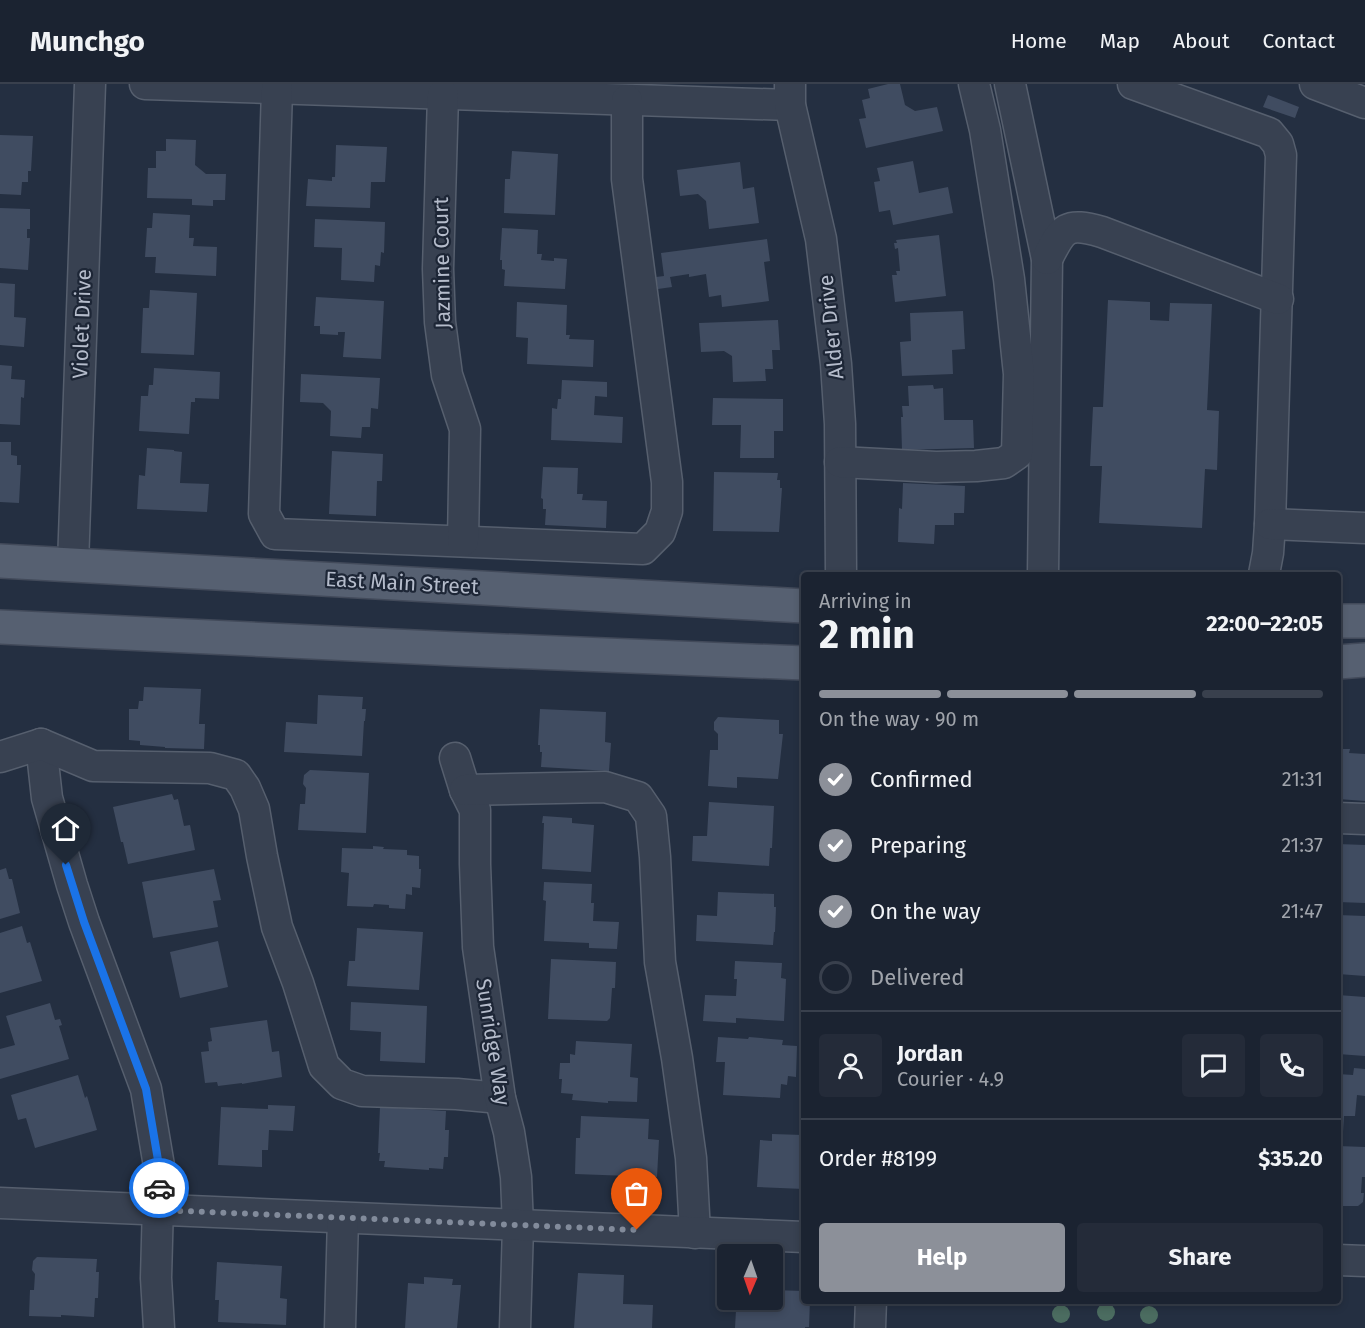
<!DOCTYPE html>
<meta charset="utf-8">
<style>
body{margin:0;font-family:"Fira Sans",sans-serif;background:#242b39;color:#f1f3f6;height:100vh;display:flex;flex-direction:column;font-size:22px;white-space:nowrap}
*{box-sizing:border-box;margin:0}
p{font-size:20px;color:#a0a4ab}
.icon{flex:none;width:33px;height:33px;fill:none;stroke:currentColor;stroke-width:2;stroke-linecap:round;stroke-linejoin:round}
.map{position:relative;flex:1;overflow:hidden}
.sheet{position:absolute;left:801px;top:488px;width:540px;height:732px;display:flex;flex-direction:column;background:#1b2331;border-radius:6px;box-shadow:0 3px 9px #0003,0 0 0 2px #39404d}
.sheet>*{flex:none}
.needle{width:39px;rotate:182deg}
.controls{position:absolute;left:717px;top:1160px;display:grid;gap:12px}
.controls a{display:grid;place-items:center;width:66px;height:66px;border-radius:6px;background:#1b2331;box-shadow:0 3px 9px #0003,0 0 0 2px #39404d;font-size:30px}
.pin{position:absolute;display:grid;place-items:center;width:51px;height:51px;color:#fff;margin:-62px -26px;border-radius:50% 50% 50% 0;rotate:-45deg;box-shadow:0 0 6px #0007}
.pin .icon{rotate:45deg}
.courier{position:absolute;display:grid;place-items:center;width:60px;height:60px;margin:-30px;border:4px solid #1a73e8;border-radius:50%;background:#fff;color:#222;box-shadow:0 2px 8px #0007}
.head em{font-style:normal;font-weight:700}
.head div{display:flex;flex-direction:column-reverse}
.head{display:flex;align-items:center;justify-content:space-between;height:102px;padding:0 18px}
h1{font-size:39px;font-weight:700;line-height:45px}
.bar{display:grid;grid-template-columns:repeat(4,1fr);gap:9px 6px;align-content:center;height:72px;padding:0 18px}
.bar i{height:8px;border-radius:4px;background:#39404d}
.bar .selected{background:#8c9099}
.bar p{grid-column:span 4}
.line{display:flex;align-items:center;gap:15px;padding:0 18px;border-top:2px solid #39404d}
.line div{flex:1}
.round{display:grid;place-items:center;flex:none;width:63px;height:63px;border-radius:6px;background:#242b39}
ol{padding:0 18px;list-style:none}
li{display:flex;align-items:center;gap:18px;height:66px}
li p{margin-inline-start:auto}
li .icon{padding:6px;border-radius:50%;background:#8c9099;color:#fff;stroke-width:4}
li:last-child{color:#a0a4ab}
li i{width:33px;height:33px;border:3px solid #39404d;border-radius:50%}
.button{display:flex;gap:12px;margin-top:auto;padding:12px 18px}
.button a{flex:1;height:69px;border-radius:6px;background:#8c9099;color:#fff;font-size:24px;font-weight:700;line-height:69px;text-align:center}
.button a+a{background:#242b39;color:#f1f3f6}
header{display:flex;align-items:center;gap:36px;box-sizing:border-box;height:84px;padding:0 30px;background:#1b2331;border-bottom:2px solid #39404d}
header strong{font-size:28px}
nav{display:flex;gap:33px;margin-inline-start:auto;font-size:21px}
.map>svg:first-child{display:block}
.building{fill:#404c61}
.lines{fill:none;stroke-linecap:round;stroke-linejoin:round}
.minor-casing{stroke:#565f6e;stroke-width:33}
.major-casing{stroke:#424a5a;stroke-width:36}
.minor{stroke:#384151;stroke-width:30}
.major{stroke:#566071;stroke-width:33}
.tree{fill:#4b6c60}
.done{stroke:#828b9b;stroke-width:6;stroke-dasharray:0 10.8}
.route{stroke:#1a73e8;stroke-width:8}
.labels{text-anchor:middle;stroke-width:4.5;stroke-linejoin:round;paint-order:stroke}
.street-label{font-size:21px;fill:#b5bccb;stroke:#1d2636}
</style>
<header>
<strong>Munchgo</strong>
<nav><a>Home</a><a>Map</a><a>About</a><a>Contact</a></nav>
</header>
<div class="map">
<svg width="1365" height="1244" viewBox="0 0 1365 1244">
<rect width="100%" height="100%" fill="#242f41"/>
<g class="building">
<polygon points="888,0 900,0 905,21 915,27 937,23 943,47 866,64 859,35 866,34 862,16 870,14 868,5"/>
<polygon points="1268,11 1299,23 1295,34 1263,23"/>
<polygon points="0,51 33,52 31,87 28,87 28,98 22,98 21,111 0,110"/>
<polygon points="166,55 196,56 195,81 206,90 226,90 225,116 213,116 213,122 192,121 192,115 147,114 148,84 156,84 156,67 166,67"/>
<polygon points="336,61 387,63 385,98 371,98 370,124 306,122 308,95 332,97 332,93 335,93"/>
<polygon points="512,67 558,70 555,131 504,129 505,95 510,95"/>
<polygon points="913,77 919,109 948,103 953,129 893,141 890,126 879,128 874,98 880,97 877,84"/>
<polygon points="740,78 743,105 754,103 759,139 709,145 706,117 698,110 680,112 677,86"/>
<polygon points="0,124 30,125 30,145 27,145 27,154 30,154 28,186 0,184"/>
<polygon points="153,129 190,131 189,154 194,154 193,162 217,163 216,192 155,189 156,173 145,173 147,144 152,144"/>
<polygon points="315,135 385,138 384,169 381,168 380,182 375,181 374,198 341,196 342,164 314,163"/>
<polygon points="502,144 538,146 537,170 542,170 541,176 554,177 554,174 567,175 565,205 504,202 505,186 502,185 502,176 500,176"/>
<polygon points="939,151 946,212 895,218 892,191 897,191 896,187 900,187 898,164 895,165 894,159 897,159 896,156"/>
<polygon points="767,155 770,177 764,178 769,217 722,223 721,211 709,213 706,190 689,193 689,190 670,193 672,203 658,205 656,193 664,192 661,169"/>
<polygon points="0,199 15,200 14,233 26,234 24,263 0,261"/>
<polygon points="150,206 197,209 194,271 141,269 143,224 149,224"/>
<polygon points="316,213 384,217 381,275 343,273 345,248 338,248 338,251 320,250 320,242 314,242"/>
<polygon points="1108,216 1150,218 1150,236 1169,237 1170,219 1212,220 1207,326 1219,327 1217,386 1205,385 1202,444 1099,439 1102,382 1090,382 1093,323 1103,323"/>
<polygon points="517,218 567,221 566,251 570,251 569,255 594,256 593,283 527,280 528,254 516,253"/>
<polygon points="963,227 965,265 952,266 953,290 902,292 900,258 911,257 910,229"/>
<polygon points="778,236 780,266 772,266 773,285 765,285 766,297 733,298 732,272 724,267 701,268 699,239"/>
<polygon points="0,281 12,282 11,295 25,296 24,314 21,313 20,341 0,340"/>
<polygon points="154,284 220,288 219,315 195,314 195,318 191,318 189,350 139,347 141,312 148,312 149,301 153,301"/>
<polygon points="301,290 380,294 378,325 371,324 370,343 362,343 361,354 330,352 331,327 323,319 300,318"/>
<polygon points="562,296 607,298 607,313 595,312 594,331 623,333 622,359 551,356 552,324 557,325 558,315 561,315"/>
<polygon points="933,301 934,305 943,304 944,336 973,336 974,364 902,366 901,333 903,333 902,322 909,322 908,302"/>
<polygon points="713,314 783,315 783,347 774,347 774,374 740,374 741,341 712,341"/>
<polygon points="0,358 11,358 11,371 17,372 17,381 21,381 19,419 0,418"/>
<polygon points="147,364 174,366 174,367 182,368 180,399 209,400 207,428 137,425 139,391 145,392"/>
<polygon points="332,367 383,370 382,397 377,397 376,432 329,430"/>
<polygon points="543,383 578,384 577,410 583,410 582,416 607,417 606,444 545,441 546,425 543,425 543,415 541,414"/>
<polygon points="714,388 778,389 777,396 780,396 780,404 782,404 779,448 713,447"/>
<polygon points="903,399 965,402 964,429 954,429 954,441 935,441 934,460 898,458 899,424 902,425"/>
<polygon points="144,603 201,605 199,640 205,640 204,665 165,664 165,663 140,661 140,657 129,656 129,625 138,625 139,617 143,617"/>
<polygon points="318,611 363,613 362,625 366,625 365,637 364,637 362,672 284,668 286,638 317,640"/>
<polygon points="540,625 606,628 605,658 611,659 609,687 541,683 542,668 540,668 540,661 538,661"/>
<polygon points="718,633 779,636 779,650 783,650 778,695 737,693 737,704 708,702 710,666 718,666 718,650 714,646 714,638"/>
<polygon points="1338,665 1350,665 1349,669 1365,670 1365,717 1338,715"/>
<polygon points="310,686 369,689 366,749 298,746 300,720 305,720 306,704 303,700 304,691"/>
<polygon points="172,710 174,716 178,715 184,742 190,741 195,766 128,780 123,758 121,758 113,723"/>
<polygon points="709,718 774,722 772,764 770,764 769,782 692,777 693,752 707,752"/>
<polygon points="543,732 572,734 572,739 594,741 591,788 542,785 544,739 542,739"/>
<polygon points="1338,760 1365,761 1365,819 1338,818"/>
<polygon points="373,762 384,763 383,765 407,766 407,771 419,772 419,785 421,785 420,804 412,803 412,811 406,810 405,825 389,824 389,821 374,820 373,823 347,822 349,789 341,788 342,764 373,765"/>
<polygon points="6,784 9,795 12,795 20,829 0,835 0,786"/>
<polygon points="214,785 221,816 213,817 218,843 153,854 142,798"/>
<polygon points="544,798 592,800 591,819 594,819 593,837 619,838 617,865 589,864 589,859 544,857 546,817 543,816"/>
<polygon points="718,808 774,810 774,823 776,823 775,848 774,848 773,861 696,857 697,831 717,832"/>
<polygon points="1338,831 1365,832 1365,892 1338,890"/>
<polygon points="22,842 27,859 30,858 42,897 0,909 0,849"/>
<polygon points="357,844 423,848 419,906 347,902 349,877 355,877"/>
<polygon points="218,857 228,903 180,914 170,868"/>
<polygon points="551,875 616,878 615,904 612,904 610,934 607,937 548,935"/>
<polygon points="735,877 782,879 781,894 786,895 784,937 736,934 736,939 703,937 705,911 736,912 737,895 734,895"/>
<polygon points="1338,911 1365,913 1365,972 1338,970"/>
<polygon points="351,918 427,922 425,979 380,977 381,948 350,946"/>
<polygon points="50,919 55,936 60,935 62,941 59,942 69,975 0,995 0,965 15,961 6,932"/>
<polygon points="267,936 272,968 279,967 282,993 242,1000 242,999 218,1002 217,998 205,999 201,968 209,967 208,958 212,957 210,944"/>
<polygon points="718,953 748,955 749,953 783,956 782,961 797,962 796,993 788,992 787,1001 781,1000 780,1014 723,1011 725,978 716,978"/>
<polygon points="576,957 632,960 630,993 638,994 637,1018 608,1017 608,1019 572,1016 573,1010 561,1009 562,995 559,995 560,979 570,979 570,970 575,971"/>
<polygon points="1354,984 1365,985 1365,1012 1357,1011 1355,1032 1344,1032 1343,1048 1338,1048 1338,990 1353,991"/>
<polygon points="78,991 85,1014 87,1012 97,1046 35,1064 26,1034 18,1036 11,1011"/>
<polygon points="268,1021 295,1022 293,1047 269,1046 268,1066 262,1066 262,1083 218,1081 221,1023 268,1025"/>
<polygon points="380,1023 446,1027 445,1046 449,1046 448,1073 444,1073 443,1085 429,1084 429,1086 384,1083 385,1077 379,1077 380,1069 378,1069"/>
<polygon points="581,1032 649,1035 648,1055 659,1056 657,1093 575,1090 576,1054 580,1054"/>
<polygon points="772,1050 803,1051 804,1105 757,1103 760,1056 772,1057"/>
<polygon points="1338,1062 1365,1063 1365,1093 1362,1093 1361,1109 1364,1109 1363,1118 1358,1122 1338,1122"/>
<polygon points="37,1173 97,1175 96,1188 99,1188 98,1214 95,1214 94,1233 61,1231 61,1233 29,1232 30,1206 34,1206 35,1190 32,1186 33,1177"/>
<polygon points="217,1178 282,1182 280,1214 287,1215 286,1241 218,1238 219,1216 215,1216"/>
<polygon points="578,1189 624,1191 623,1220 653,1221 652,1244 574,1244"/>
<polygon points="424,1193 453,1195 452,1201 461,1201 457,1244 405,1244 408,1199 424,1200"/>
<polygon points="772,1206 804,1207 804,1216 810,1216 809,1243 805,1243 805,1244 735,1244 736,1226 728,1226 729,1215 772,1215"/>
</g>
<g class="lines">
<g class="minor-casing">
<g id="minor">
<polyline points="145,0 790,21"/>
<polyline points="790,0 790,21 821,155 836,280 840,340 841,490"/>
<polyline points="1010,0 1047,175 1043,490"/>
<polyline points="1133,0 1269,49 1278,60 1281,71 1270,440 1268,469 1264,490"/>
<polyline points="1315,0 1365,19"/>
<polyline points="277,5 264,430 275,450 643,465 660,448 667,427 667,398 627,95 627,16"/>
<polyline points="443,11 438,185 440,238 447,291 465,345 463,457"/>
<path d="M1047,175C1063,143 1066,138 1102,148L1278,215"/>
<polyline points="840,378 936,383 976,382 1004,379 1017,370 1019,290 1009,195 985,46 974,0"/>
<polyline points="1270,440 1365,444"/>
<polyline points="73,480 90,0"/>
<polyline points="41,660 47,714 72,801 84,838 146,1005 159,1082 156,1194 159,1244"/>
<polyline points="0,673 41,660 93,682 210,684 236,691 245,704 254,725 262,772 277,843 298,899 324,982 342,1000 362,1007 457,1010 500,1014"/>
<polyline points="455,674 465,706 475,726 475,780 478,863 500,1014 509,1048 516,1093 518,1142 515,1244"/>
<polyline points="465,706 605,703 638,713 651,732 655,773 660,878 677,974 691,1074 695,1149"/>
<polyline points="1338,734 1365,735"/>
<polyline points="0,1119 804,1153"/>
<polyline points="1338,1176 1365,1177"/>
<polyline points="340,1244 343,1134"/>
<polyline points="870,1244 871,1216"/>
</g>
</g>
<g class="major-casing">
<g id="major">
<polyline points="0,477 804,522"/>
<polyline points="1338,537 1365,537"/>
<polyline points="0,543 456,565 804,579"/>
<polyline points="1338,578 1365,576"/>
</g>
</g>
<use href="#minor" class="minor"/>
<use href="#major" class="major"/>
</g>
<g class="tree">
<circle cx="1106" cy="1228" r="9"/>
<circle cx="1061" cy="1230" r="9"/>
<circle cx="1149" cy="1231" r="9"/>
</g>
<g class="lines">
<polyline class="done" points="159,1104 159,1126 637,1146"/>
<polyline class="route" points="66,781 84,838 146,1005 159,1082 159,1104"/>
</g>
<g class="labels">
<g class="street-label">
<text transform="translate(442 179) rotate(-91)" y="7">Jazmine Court</text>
<text transform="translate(82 240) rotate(-88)" y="7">Violet Drive</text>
<text transform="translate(831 243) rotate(-96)" y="7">Alder Drive</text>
<text transform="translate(402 499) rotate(3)" y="7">East Main Street</text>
<text transform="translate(493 958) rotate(81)" y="7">Sunridge Way</text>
</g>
</g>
</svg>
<div class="controls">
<a><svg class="needle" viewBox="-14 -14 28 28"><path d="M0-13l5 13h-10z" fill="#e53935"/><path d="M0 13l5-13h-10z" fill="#a0a4ab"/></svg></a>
</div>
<div class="pin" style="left:637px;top:1146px;background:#ea580c"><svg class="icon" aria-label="bag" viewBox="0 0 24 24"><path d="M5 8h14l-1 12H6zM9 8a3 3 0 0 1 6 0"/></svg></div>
<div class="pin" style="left:66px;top:781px;background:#1f2937"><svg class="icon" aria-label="home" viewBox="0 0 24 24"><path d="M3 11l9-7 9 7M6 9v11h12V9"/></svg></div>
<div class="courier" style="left:159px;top:1104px"><svg class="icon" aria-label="car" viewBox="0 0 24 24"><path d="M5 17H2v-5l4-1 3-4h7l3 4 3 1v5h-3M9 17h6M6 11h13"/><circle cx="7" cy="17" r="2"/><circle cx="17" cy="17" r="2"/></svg></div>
<section class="sheet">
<div class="head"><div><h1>2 min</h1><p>Arriving in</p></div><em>22:00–22:05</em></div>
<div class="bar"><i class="selected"></i><i class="selected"></i><i class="selected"></i><i></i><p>On the way · 90 m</p></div>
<ol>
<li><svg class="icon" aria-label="check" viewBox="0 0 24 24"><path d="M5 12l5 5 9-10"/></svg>Confirmed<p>21:31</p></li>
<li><svg class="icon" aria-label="check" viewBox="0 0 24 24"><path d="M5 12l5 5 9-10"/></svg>Preparing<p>21:37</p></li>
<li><svg class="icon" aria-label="check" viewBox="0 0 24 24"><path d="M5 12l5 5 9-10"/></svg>On the way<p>21:47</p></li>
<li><i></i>Delivered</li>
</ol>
<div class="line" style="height:108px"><a class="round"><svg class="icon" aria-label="person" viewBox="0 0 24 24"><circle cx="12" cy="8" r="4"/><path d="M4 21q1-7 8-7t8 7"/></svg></a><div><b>Jordan</b><p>Courier · 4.9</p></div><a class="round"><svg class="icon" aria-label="chat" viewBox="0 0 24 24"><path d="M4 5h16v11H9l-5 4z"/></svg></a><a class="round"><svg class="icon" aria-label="phone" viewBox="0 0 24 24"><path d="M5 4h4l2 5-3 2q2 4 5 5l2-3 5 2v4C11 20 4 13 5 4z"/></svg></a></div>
<div class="line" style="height:78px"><div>Order #8199</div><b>$35.20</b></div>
<div class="button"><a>Help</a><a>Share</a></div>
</section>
</div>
